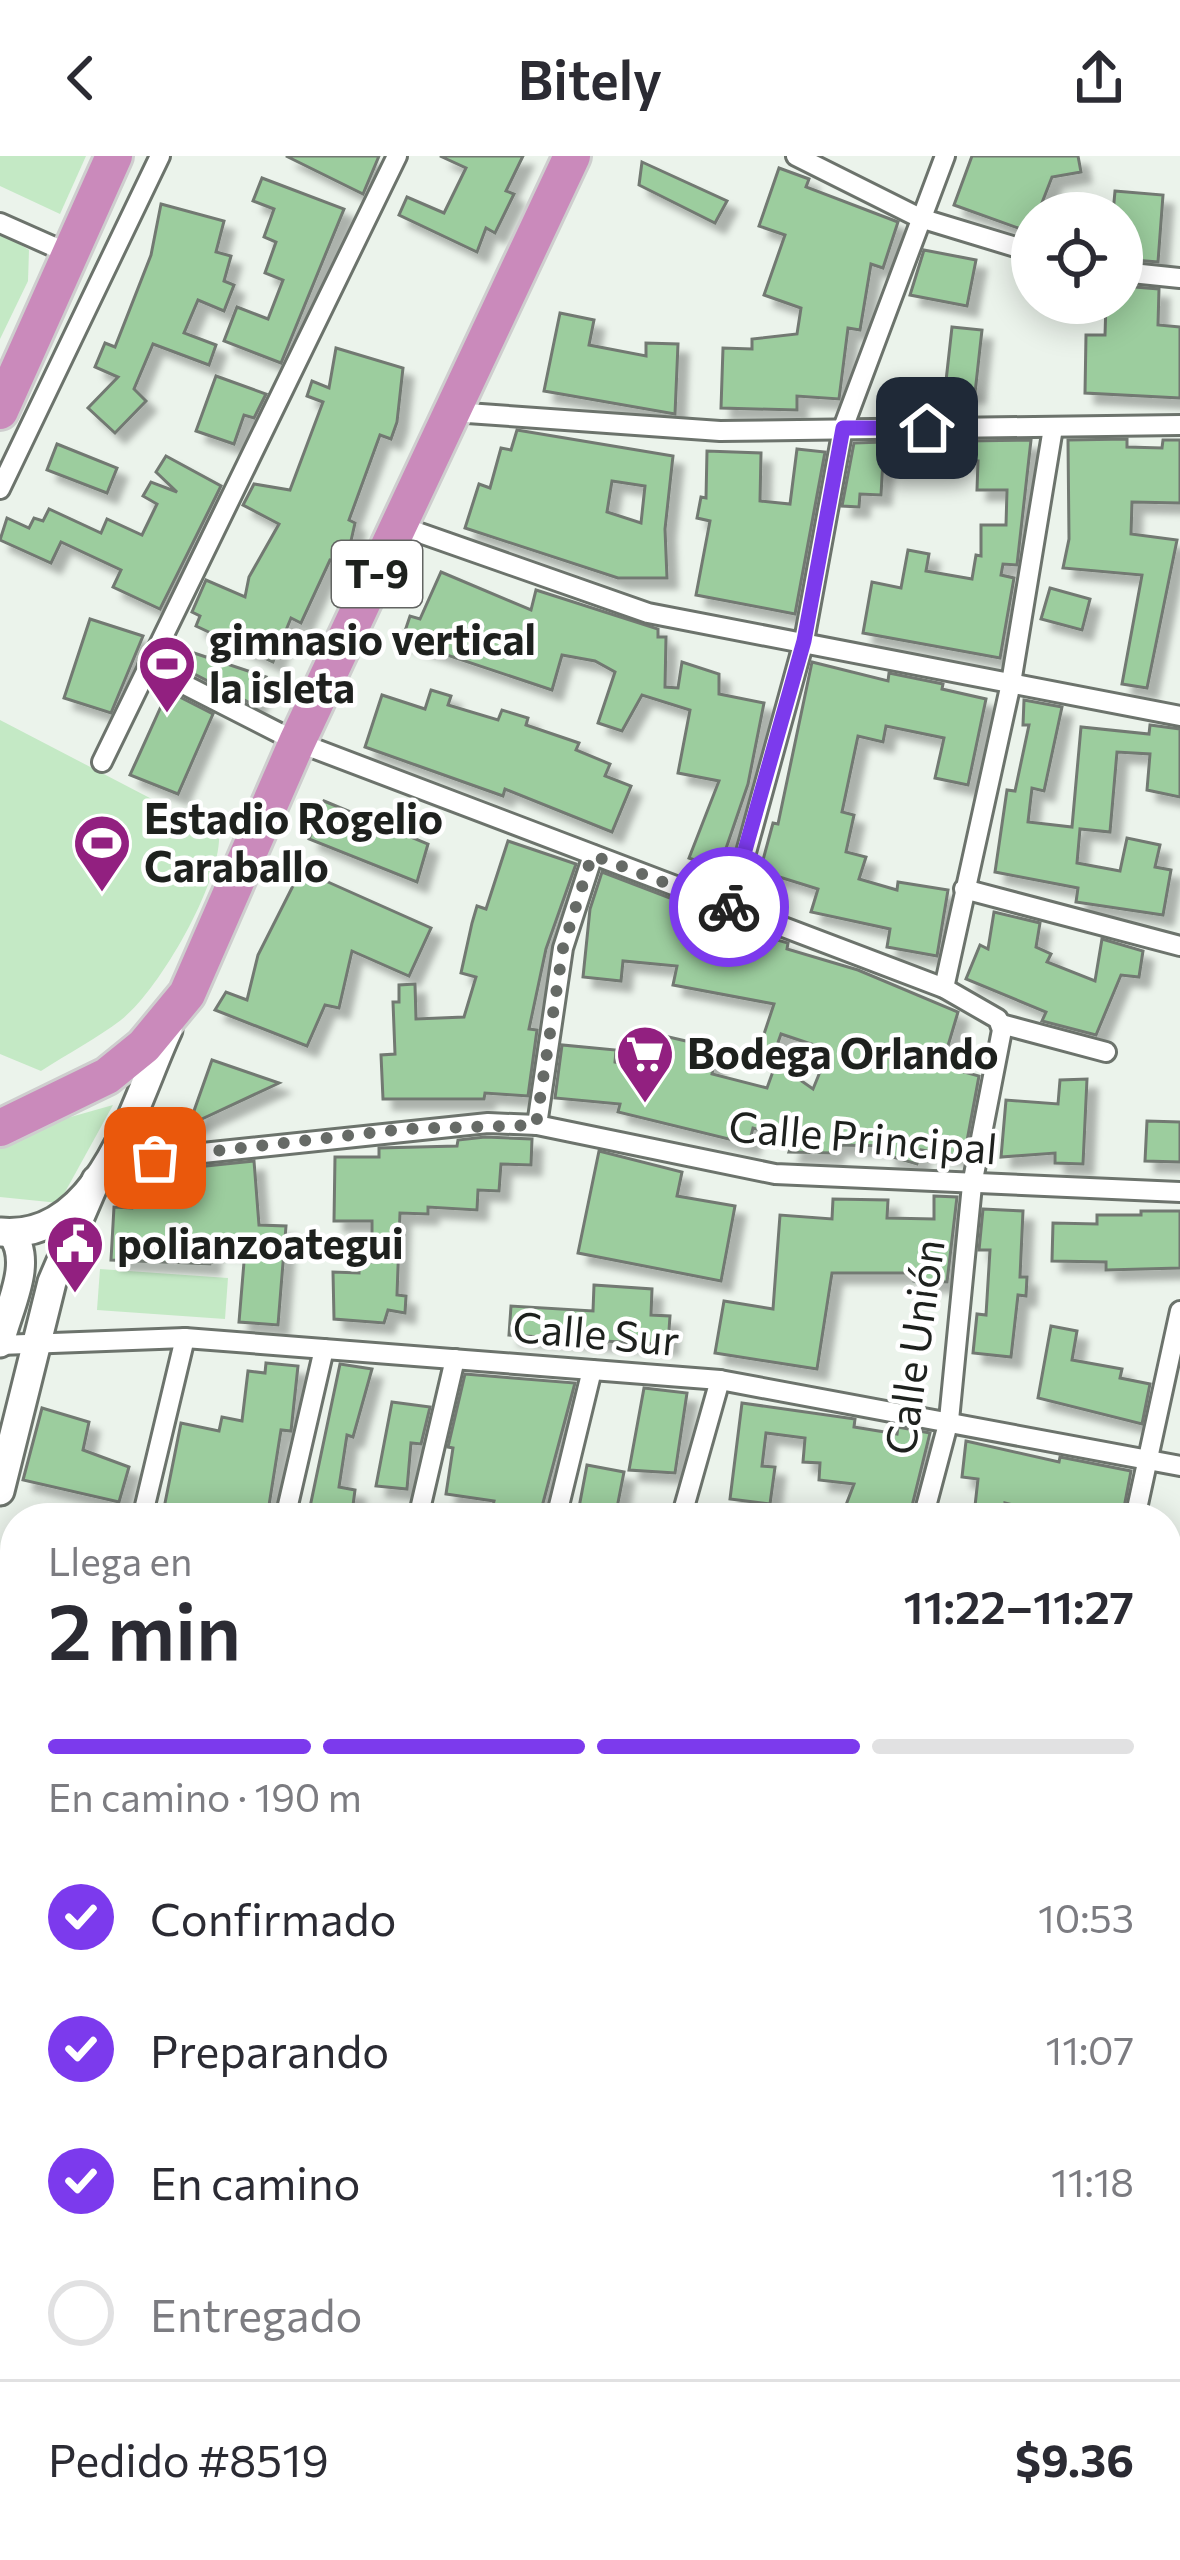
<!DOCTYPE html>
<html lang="es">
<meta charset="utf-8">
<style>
body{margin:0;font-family:Commissioner,sans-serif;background:#f2f2f3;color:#2b2b33;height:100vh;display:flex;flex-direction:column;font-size:45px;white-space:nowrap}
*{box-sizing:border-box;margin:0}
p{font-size:39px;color:#7c7c81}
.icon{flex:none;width:66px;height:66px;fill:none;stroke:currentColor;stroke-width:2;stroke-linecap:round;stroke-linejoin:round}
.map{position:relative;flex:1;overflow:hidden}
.panel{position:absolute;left:0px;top:1347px;width:1182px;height:1059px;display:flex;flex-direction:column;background:#fff;border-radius:48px 48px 0 0;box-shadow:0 6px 30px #0003}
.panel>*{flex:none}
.buttons{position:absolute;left:1011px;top:36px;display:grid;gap:24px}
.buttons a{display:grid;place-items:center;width:132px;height:132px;border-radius:50%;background:#fff;box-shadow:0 6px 30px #0003;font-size:60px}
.pin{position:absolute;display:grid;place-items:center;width:102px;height:102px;color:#fff;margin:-51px;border-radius:24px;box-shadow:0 6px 18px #0006}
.courier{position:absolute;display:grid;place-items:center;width:120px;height:120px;margin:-60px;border:9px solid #7c3aed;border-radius:50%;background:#fff;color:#222;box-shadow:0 3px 15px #0007}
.head em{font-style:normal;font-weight:600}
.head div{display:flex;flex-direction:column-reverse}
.head{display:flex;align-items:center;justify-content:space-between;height:204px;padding:0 48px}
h1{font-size:78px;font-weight:600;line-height:90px}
.bar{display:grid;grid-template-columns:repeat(4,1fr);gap:18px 12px;align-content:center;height:144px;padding:0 48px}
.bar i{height:15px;border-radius:9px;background:#e1e1e2}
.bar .active{background:#7c3aed}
.bar p{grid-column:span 4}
.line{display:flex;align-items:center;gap:30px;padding:0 48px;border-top:3px solid #e1e1e2}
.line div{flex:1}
ol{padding:0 48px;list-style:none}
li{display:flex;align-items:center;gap:36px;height:132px}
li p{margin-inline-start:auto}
li .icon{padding:12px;border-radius:50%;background:#7c3aed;color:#fff;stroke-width:4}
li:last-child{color:#7c7c81}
li i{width:66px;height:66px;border:6px solid #e1e1e2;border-radius:50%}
header{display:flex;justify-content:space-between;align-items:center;height:156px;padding:0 48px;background:#fff;font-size:54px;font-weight:600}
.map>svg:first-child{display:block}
.green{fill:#c4e9c5}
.building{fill:#9ccd9e;stroke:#727972;stroke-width:3;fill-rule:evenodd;filter:url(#shadow)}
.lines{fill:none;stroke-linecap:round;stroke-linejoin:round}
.lane-casing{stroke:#6c736c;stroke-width:15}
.street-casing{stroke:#6c736c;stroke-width:24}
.secondary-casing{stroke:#6c736c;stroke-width:33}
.highway-casing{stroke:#cecece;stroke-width:42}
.lane{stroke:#fff;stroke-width:9}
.street{stroke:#fff;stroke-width:18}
.secondary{stroke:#fff;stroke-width:27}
.highway{stroke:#ca8abb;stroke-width:36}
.done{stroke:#666a66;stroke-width:12;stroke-dasharray:0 21.6}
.route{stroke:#7c3aed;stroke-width:15}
.labels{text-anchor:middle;stroke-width:9;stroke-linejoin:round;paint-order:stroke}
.shield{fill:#fff;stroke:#626462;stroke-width:3}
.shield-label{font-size:39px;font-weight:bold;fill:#1e211e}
.poi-label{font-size:42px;font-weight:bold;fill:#1e211e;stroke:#fff;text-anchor:start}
.street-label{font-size:42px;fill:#1e211e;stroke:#fff}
</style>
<header><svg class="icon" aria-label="back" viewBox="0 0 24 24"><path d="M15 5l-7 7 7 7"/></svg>Bitely<svg class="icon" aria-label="share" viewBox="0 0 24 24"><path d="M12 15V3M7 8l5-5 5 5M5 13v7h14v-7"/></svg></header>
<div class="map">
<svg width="1180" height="2404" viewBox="0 0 1180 2404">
<defs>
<filter id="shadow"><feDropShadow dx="10" dy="10" stdDeviation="3" flood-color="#0004"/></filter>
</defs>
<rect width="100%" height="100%" fill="#ebf3eb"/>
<g class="green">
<polygon points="0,0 86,0 60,58 0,30"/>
<polygon points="0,76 29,94 28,125 0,183"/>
<path d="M0,564L219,678C222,725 159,835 121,864C96,883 67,898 41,915L0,898Z"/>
<polygon points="113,949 59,1047 0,1041 0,981"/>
<polygon points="100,1113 228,1122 225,1163 97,1154"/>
</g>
<g class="building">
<polygon points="286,0 379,0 363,38"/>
<polygon points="440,0 523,0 506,35 514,38 495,77 486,72 477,96 399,59 407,41 444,57 466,12"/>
<polygon points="972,0 1078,0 1081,16 1052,21 1038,57 1032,57 1032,77 954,49"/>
<polygon points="642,6 727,45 715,67 639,29"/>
<polygon points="779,12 809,23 806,31 898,66 883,112 871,108 860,174 848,172 839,243 797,240 797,254 721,252 723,192 752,193 752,183 797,178 801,152 764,139 785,79 759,70"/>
<polygon points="262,22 344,53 281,207 224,185 237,151 268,163 283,124 265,117 276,86 264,81 274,53 253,45"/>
<polygon points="1115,35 1163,39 1158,106 1122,103 1122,57 1113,57"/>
<polygon points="161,48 224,65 216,96 231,100 224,125 234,129 224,155 198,144 184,177 216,189 209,209 153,188 134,233 146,245 115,277 88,252 118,221 95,211 105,187 115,191 151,99"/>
<polygon points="924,94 976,104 967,150 910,139"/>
<polygon points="1122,130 1159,133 1158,169 1180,171 1180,242 1085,237 1086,179 1105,179 1106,147 1122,147"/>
<polygon points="560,157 594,164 589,189 646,200 646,187 678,188 675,258 544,235"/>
<polygon points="952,171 982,174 975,237 945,234"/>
<polygon points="336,192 403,212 397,266 391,283 380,279 349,364 355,367 346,407 330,404 301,467 291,462 273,506 196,470 200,460 192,456 206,424 245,441 249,421 279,368 243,349 254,328 290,334 323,246 307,240 312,225 329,232"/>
<polygon points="216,220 266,238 254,262 244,259 234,288 196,275"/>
<path d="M517,274L673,300L665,373L667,422H618L465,372L479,328L490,332L501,292L511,294ZM612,325L645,330L641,367L607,356Z"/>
<polygon points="1127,283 1127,291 1162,292 1163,284 1180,284 1180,347 1132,346 1131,378 1177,384 1147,532 1122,528 1142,419 1063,412 1069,383 1068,284"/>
<polygon points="1031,284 1017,409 1003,408 1001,419 1014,422 1000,502 863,477 872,426 901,432 908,394 929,398 926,415 972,423 976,399 981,400 981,369 1006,369 1007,334 977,334 978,305 965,305 965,285"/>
<polygon points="884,286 881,339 860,338 859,351 842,350 854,287"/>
<polygon points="57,288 117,312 107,337 47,314"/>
<polygon points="797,293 825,296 795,458 696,439 710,365 697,362 701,341 706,342 707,295 761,297 760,345 790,348"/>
<polygon points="166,300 221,330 160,453 113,431 121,414 61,386 51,407 0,384 7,362 29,372 34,362 43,365 49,353 101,377 107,363 142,379 157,348 143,340 151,326 177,336 156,316"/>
<polygon points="441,416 531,454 536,434 658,473 658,481 666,481 665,531 678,532 682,506 719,518 719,538 764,547 748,628 719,713 689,702 719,625 678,617 690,554 642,539 622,575 598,567 615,516 595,505 562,499 552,534 402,484 410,460 420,463"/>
<polygon points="1050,432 1090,443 1082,474 1041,463"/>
<polygon points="90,463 143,480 111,557 64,542"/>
<polygon points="185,494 266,521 254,549 179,510"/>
<polygon points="812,506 888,525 889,517 943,528 942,533 986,543 968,629 935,622 944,582 886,570 883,586 858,580 842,656 854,659 846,696 866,701 859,723 897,734 898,726 948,734 937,800 887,791 890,773 811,756 818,733 760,715 773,667 778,668"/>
<polygon points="431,534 451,540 448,549 498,564 502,554 528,562 526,569 579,587 576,594 610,608 605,620 631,630 612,676 505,633 503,640 365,591 382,539 425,553"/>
<polygon points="168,535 213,558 178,638 130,619"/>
<polygon points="1024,544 1062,551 1044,635 1032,632 1028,666 1072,671 1081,571 1149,578 1150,569 1180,573 1180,641 1147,634 1150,598 1117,596 1110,676 1080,673 1077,707 1120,715 1127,682 1160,689 1155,711 1171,714 1163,759 1076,746 1078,732 995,716 1007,634 1015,635 1029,569 1023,569"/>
<polygon points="324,645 428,688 417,726 309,683"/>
<polygon points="508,685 576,708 546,793 529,873 537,874 528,940 485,937 484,943 383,943 381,899 395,898 393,846 399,846 399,829 415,828 416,863 464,861 476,821 461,817 472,767 477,750 486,753"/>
<polygon points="301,714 431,772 409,820 352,795 339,852 325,849 307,890 215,854 226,836 247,844 258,799"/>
<polygon points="602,716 691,750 689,759 737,768 742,774 788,787 787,793 858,814 958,856 942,910 979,920 964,1001 921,994 917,1008 886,999 889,990 834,989 833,997 789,996 794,983 753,972 749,988 618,956 620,948 555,942 562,889 616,894 615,906 647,914 656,878 703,889 702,895 716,899 712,918 767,932 776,907 813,933 829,894 781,878 774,898 759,893 774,848 673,829 677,810 623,805 621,825 583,821 590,753"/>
<polygon points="994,756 1040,767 1036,791 1051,798 1047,806 1095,825 1102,783 1143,795 1139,821 1121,819 1096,879 1042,865 1046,856 966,823 980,789 988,793"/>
<polygon points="212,904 279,927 189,969"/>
<polygon points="1087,923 1083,1008 1055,1007 1055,997 1001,1001 1006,944 1058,948 1060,924"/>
<polygon points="1147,965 1180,966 1180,1006 1145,1005"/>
<polygon points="485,981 532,983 531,1009 501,1008 499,1035 478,1034 477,1054 428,1051 428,1058 400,1057 397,1139 406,1140 405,1157 388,1154 384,1167 334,1163 333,1116 359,1117 359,1105 372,1106 372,1065 334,1065 335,1001 379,1001 379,992 457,990 458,984"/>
<polygon points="599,995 682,1016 677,1040 735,1050 721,1125 578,1097"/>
<polygon points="254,1005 259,1069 286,1070 278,1169 239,1166 245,1094 211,1092 210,1108 111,1104 114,1051 132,1052 139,1017"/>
<polygon points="934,1040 957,1041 947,1126 914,1125 914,1117 832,1117 817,1213 715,1197 724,1145 773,1153 780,1059 832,1063 833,1043 888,1044 887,1062 934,1063"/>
<polygon points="983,1053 1023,1055 1020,1121 1027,1121 1026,1140 1018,1139 1011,1201 973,1197 977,1158 986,1159 990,1094 979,1094"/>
<polygon points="1141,1055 1180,1055 1180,1112 1106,1114 1106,1106 1052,1105 1053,1067 1097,1068 1097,1059 1141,1059"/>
<polygon points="594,1129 652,1133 651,1159 670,1160 668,1189 509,1179 511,1150 593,1155"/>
<polygon points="1051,1170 1077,1175 1072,1204 1122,1213 1120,1222 1150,1228 1142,1268 1038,1242"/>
<polygon points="266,1207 298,1210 291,1275 281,1274 267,1362 163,1357 181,1267 219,1275 222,1261 242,1265 248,1215 265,1217"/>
<polygon points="340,1208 372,1213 353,1281 347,1279 339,1331 355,1334 352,1357 310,1351"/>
<polygon points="465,1218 575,1227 539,1362 490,1362 494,1345 446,1338 453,1292 448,1291"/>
<polygon points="644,1232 687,1237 675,1317 629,1314"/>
<polygon points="392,1246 430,1251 421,1288 411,1287 407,1333 376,1330"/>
<polygon points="742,1247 855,1263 854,1271 897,1278 898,1271 930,1277 909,1362 841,1362 854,1328 819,1324 820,1307 803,1306 805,1282 766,1277 762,1310 775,1311 770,1348 730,1343"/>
<polygon points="42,1252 89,1266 83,1294 129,1311 119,1346 23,1324"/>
<polygon points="966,1285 1059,1306 1060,1301 1131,1315 1122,1362 1043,1362 1044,1357 1005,1347 1005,1353 975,1350 978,1323 962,1321"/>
<polygon points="587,1309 624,1316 615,1362 577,1362"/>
</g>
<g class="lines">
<g class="lane-casing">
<g id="lane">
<polyline points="0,2307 15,2315"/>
<polyline points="0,2398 15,2383"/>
</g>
</g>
<g class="street-casing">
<g id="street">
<polyline points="796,0 920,62 1032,96"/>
<polyline points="0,67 70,98"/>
<polyline points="1122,116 1180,122"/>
<polyline points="453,256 720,275 1180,269"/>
<polyline points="0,333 160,0"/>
<polyline points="400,370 648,457 1180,560"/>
<polyline points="148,510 297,586 944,832 998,863 1002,874 972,1029 949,1264 923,1362"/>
<polyline points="102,606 397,0"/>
<polyline points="964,733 1180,790"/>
<polyline points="731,751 804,485 843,272 945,0"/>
<polyline points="944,832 1011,527 1053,272"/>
<polyline points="1001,868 1106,896"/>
<polyline points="537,969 563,792 593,699"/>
<polyline points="115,993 155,1002 488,967 537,969 775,1018 1180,1036"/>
<polyline points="0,1189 185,1182 720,1224 1180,1310"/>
<polyline points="142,1362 185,1182"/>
<polyline points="285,1362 324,1193"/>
<polyline points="418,1362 455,1203"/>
<polyline points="556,1362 592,1214"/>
<polyline points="681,1362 720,1224"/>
<polyline points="1135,1362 1180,1155"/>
<polyline points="0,1632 15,1633"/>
<polyline points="1167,1735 1180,1739"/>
<polyline points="0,1849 15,1849"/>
<polyline points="465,2391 465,2404"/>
<polyline points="614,2404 615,2391"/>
<polyline points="729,2404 730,2391"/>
<polyline points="877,2404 880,2391"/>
<polyline points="1104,2404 1105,2391"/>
</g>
</g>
<g class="secondary-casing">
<g id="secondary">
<path d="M0,1076C101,1086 135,944 168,874"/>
<path d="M0,1187C7,1154 35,1106 11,1077"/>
<polyline points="0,1335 52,1126 96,1024"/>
</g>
</g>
<g class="highway-casing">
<g id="highway">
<polyline points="0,255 114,0"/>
<polyline points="0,972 107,920 144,890 187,838 297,586 572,0"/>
</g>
</g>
<use href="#lane" class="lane"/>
<use href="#street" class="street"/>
<use href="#secondary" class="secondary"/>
<use href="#highway" class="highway"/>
</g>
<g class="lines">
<polyline class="done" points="155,1002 404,973 536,969 563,792 592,699 729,751"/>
<polyline class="route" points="729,751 804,485 843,272 927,272"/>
</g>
<defs>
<g id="stadium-pin" transform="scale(3)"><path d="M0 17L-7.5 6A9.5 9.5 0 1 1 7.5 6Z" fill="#922080" stroke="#fff"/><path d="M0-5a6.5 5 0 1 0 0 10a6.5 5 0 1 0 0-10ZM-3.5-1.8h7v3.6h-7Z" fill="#fff"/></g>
<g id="supermarket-pin" transform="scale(3)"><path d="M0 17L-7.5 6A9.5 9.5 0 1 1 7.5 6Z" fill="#922080" stroke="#fff"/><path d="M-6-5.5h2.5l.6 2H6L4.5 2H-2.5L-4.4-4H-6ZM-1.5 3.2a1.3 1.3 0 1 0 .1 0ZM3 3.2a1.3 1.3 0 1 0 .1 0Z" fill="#fff"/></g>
<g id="civic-pin" transform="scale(3)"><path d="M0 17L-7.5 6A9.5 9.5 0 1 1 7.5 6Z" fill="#922080" stroke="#fff"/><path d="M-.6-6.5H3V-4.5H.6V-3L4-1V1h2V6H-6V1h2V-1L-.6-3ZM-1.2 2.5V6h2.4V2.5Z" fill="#fff"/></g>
</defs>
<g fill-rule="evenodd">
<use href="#stadium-pin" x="167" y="508"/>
<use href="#stadium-pin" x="102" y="687"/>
<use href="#supermarket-pin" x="645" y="898"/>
<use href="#civic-pin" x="75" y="1088"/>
</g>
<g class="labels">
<rect class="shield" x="332" y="385" width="90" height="66" rx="9"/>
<g class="shield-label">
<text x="377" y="432">T-9</text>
</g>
<g class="poi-label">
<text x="209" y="499">gimnasio vertical<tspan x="209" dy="48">la isleta</tspan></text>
<text x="144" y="678">Estadio Rogelio<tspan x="144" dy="48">Caraballo</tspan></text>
<text x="687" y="913">Bodega Orlando</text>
<text x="117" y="1103">polianzoategui</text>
</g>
<g class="street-label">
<text transform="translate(863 982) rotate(5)" y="15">Calle Principal</text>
<text transform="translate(596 1178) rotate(5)" y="15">Calle Sur</text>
<text transform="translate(915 1191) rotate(-82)" y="15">Calle Unión</text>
</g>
</g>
</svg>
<div class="buttons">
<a><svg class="icon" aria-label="locate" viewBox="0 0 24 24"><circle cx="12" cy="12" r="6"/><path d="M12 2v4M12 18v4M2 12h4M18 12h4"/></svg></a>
</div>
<div class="pin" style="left:155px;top:1002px;background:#ea580c"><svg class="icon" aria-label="bag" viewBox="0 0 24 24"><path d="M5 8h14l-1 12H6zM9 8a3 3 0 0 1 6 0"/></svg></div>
<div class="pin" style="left:927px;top:272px;background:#1f2937"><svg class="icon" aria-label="home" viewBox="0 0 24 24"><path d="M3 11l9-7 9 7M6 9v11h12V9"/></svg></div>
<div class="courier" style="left:729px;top:751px"><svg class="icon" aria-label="bike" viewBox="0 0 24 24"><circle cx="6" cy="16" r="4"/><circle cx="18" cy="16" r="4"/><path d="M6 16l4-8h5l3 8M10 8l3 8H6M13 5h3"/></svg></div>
<section class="panel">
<div class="head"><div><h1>2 min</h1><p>Llega en</p></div><em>11:22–11:27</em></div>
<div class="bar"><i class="active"></i><i class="active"></i><i class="active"></i><i></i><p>En camino · 190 m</p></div>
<ol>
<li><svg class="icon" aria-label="check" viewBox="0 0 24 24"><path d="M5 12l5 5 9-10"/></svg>Confirmado<p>10:53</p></li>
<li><svg class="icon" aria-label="check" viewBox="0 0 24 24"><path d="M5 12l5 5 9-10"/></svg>Preparando<p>11:07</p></li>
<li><svg class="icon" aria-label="check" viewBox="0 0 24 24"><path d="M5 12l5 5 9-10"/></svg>En camino<p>11:18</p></li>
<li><i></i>Entregado</li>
</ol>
<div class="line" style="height:156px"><div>Pedido #8519</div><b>$9.36</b></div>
</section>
</div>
